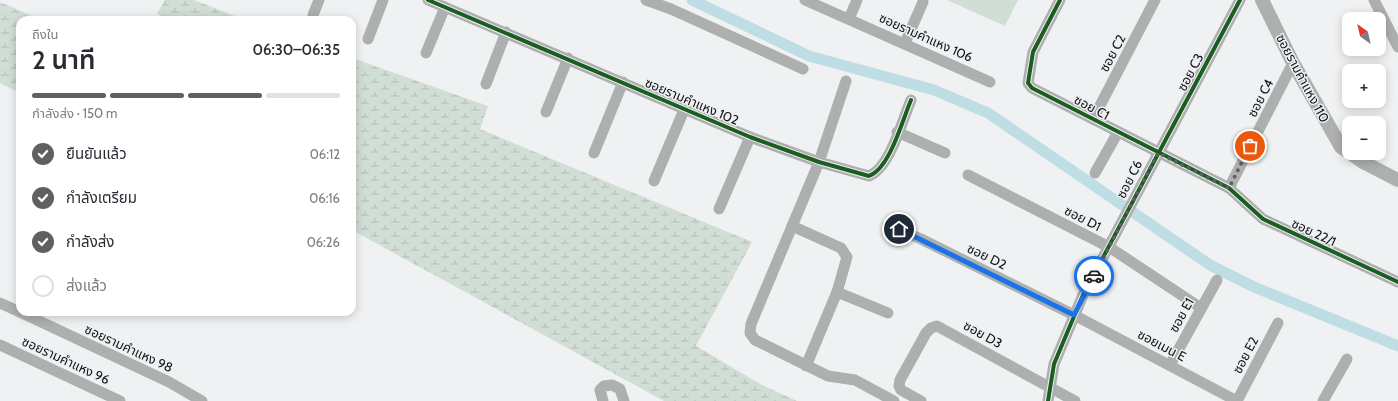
<!DOCTYPE html>
<html lang="th">
<meta charset="utf-8">
<style>
body{margin:0;font-family:Cabin,"Noto Sans Thai",sans-serif;background:#f2f2f3;color:#2b2b33;height:100vh;display:flex;flex-direction:column;font-size:15px;white-space:nowrap}
*{box-sizing:border-box;margin:0}
p{font-size:13px;color:#7c7c81}
.icon{flex:none;width:22px;height:22px;fill:none;stroke:currentColor;stroke-width:2;stroke-linecap:round;stroke-linejoin:round}
.map{position:relative;flex:1;overflow:hidden}
.sheet{position:absolute;left:16px;top:16px;width:340px;height:300px;display:flex;flex-direction:column;background:#fff;border-radius:12px;box-shadow:0 2px 10px #0003}
.sheet>*{flex:none}
.needle{width:26px;rotate:326deg}
.tools{position:absolute;left:1342px;top:12px;display:grid;gap:8px}
.tools a{display:grid;place-items:center;width:44px;height:44px;border-radius:8px;background:#fff;box-shadow:0 2px 10px #0003;font-size:20px}
.pin{position:absolute;display:grid;place-items:center;width:34px;height:34px;color:#fff;margin:-17px;border:2px solid #fff;border-radius:50%;box-shadow:0 1px 4px #0007}
.courier{position:absolute;display:grid;place-items:center;width:40px;height:40px;margin:-20px;border:3px solid #1a73e8;border-radius:50%;background:#fff;color:#222;box-shadow:0 1px 5px #0007}
.headline em{font-style:normal;font-weight:600}
.headline div{display:flex;flex-direction:column-reverse}
.headline{display:flex;align-items:center;justify-content:space-between;height:68px;padding:0 16px}
h1{font-size:26px;font-weight:600;line-height:30px}
.bar{display:grid;grid-template-columns:repeat(4,1fr);gap:6px 4px;align-content:center;height:48px;padding:0 16px}
.bar i{height:5px;border-radius:3px;background:#e1e1e2}
.bar .current{background:#5f6062}
.bar p{grid-column:span 4}
ol{padding:0 16px;list-style:none}
li{display:flex;align-items:center;gap:12px;height:44px}
li p{margin-inline-start:auto}
li .icon{padding:4px;border-radius:50%;background:#5f6062;color:#fff;stroke-width:4}
li:last-child{color:#7c7c81}
li i{width:22px;height:22px;border:2px solid #e1e1e2;border-radius:50%}
.map>svg:first-child{display:block}
.grass{fill:#d1ded5}
.wetland{fill:url(#wetland-marsh)}
.lines{fill:none;stroke-linecap:round;stroke-linejoin:round}
.canal{stroke:#bfdde4;stroke-width:11}
.minor{stroke:#aeb0b0;stroke-width:11}
.tertiary{stroke:#aeb0b0;stroke-width:14}
.cycleway-casing{stroke:#eef1f4;stroke-width:6}
.cycleway{stroke:#1b5e20;stroke-width:4}
.done{stroke:#5f6062;stroke-width:4;stroke-dasharray:0 7.2}
.route{stroke:#1a73e8;stroke-width:5}
.labels{text-anchor:middle;stroke-width:3;stroke-linejoin:round;paint-order:stroke}
.street-label{font-size:13px;fill:#121214;stroke:#eef1f4}
</style>
<div class="map">
<svg width="1398" height="401" viewBox="0 0 1398 401">
<defs>
<pattern id="wetland-marsh" width="20" height="14" patternUnits="userSpaceOnUse"><rect width="20" height="14" fill="#d1ded5"/><path d="M1 5h8M5 5V1M11 12h8M15 12V8" fill="none" stroke="#b2bdb6"/></pattern>
</defs>
<rect width="100%" height="100%" fill="#eff1f3"/>
<polygon class="grass" points="947,0 1018,0 1005,26"/>
<g class="wetland">
<polygon points="165,0 194,0 245,20 168,20 157,14"/>
<polygon points="0,2 41,20 20,20 20,93 0,83"/>
<polygon points="352,58 488,106 480,129 752,242 696,346 762,385 797,401 664,401 352,230"/>
</g>
<g class="lines">
<polyline class="canal" points="692,0 809,56 934,90 988,113 1210,265 1254,287 1398,346"/>
<g class="minor">
<path d="M428,0L750,137L819,162L869,176C890,168 902,121 911,100"/>
<polyline points="646,0 671,9 803,69"/>
<polyline points="805,0 990,82"/>
<polyline points="1060,0 1033,52 1028,83 1032,88 1229,188 1263,219 1398,282"/>
<polyline points="1374,0 1398,47"/>
<polyline points="313,15 319,0"/>
<polyline points="849,19 857,0"/>
<polyline points="368,39 383,0"/>
<polyline points="905,43 923,2"/>
<polyline points="426,53 445,7"/>
<polyline points="846,81 819,162 751,324 750,333 755,340 828,376 855,380 894,401"/>
<polyline points="486,84 506,32"/>
<polyline points="546,112 568,58"/>
<polyline points="1093,119 1155,0"/>
<polyline points="897,132 945,153"/>
<polyline points="594,153 623,82"/>
<polyline points="1095,173 1118,132"/>
<polyline points="968,175 1109,247 1201,308"/>
<polyline points="654,181 684,110"/>
<polyline points="1229,188 1293,63"/>
<polyline points="719,209 750,137"/>
<polyline points="888,225 921,239 1074,315 1237,401"/>
<polyline points="792,226 841,248 847,257 837,292 806,366"/>
<polyline points="837,292 888,313"/>
<polyline points="0,303 20,312"/>
<polyline points="20,312 169,382 202,401"/>
<polyline points="0,345 120,401"/>
<polyline points="1170,365 1217,280"/>
<polyline points="603,401 600,390 604,386 612,385 620,389 624,401"/>
<polyline points="921,401 901,390 899,386 900,380 926,333 931,328 937,326 1075,401"/>
<polyline points="1048,401 1054,364 1083,295 1240,0"/>
<polyline points="1237,401 1278,323"/>
<polyline points="1323,401 1347,359"/>
</g>
<polyline class="tertiary" points="1262,0 1293,63 1341,147 1363,162 1398,180"/>
<g class="cycleway-casing">
<g id="cycleway">
<path d="M428,0L750,137L819,162L869,176C890,168 902,121 911,100"/>
<polyline points="1060,0 1033,52 1028,83 1032,88 1229,188 1263,219 1398,282"/>
<polyline points="1048,401 1054,364 1083,295 1240,0"/>
</g>
</g>
<use href="#cycleway" class="cycleway"/>
</g>
<g class="lines">
<polyline class="done" points="1094,276 1158,153 1229,188 1250,146"/>
<polyline class="route" points="899,229 1074,315 1094,276"/>
</g>
<g class="labels">
<g class="street-label">
<text transform="translate(926 37) rotate(24)" y="5">ซอยรามคําแหง 106</text>
<text transform="translate(1112 53) rotate(-62)" y="5">ซอย C2</text>
<text transform="translate(1190 72) rotate(-62)" y="5">ซอย C3</text>
<text transform="translate(1303 78) rotate(62)" y="5">ซอยรามคำแหง 110</text>
<text transform="translate(1260 98) rotate(-63)" y="5">ซอย C4</text>
<text transform="translate(692 101) rotate(23)" y="5">ซอยรามคําแหง 102</text>
<text transform="translate(1092 107) rotate(28)" y="5">ซอย C1</text>
<text transform="translate(1129 179) rotate(-63)" y="5">ซอย C6</text>
<text transform="translate(1083 218) rotate(27)" y="5">ซอย D1</text>
<text transform="translate(1314 232) rotate(25)" y="5">ซอย 22/1</text>
<text transform="translate(987 256) rotate(26)" y="5">ซอย D2</text>
<text transform="translate(1181 315) rotate(-61)" y="5">ซอย E1</text>
<text transform="translate(983 334) rotate(29)" y="5">ซอย D3</text>
<text transform="translate(1162 345) rotate(28)" y="5">ซอยเมน E</text>
<text transform="translate(129 348) rotate(25)" y="5">ซอยรามคําแหง 98</text>
<text transform="translate(1245 355) rotate(-62)" y="5">ซอย E2</text>
<text transform="translate(66 360) rotate(25)" y="5">ซอยรามคําแหง 96</text>
</g>
</g>
</svg>
<div class="tools">
<a><svg class="needle" viewBox="-14 -14 28 28"><path d="M0-13l5 13h-10z" fill="#e53935"/><path d="M0 13l5-13h-10z" fill="#7c7c81"/></svg></a>
<a>+</a>
<a>−</a>
</div>
<div class="pin" style="left:1250px;top:146px;background:#ea580c"><svg class="icon" aria-label="bag" viewBox="0 0 24 24"><path d="M5 8h14l-1 12H6zM9 8a3 3 0 0 1 6 0"/></svg></div>
<div class="pin" style="left:899px;top:229px;background:#1f2937"><svg class="icon" aria-label="home" viewBox="0 0 24 24"><path d="M3 11l9-7 9 7M6 9v11h12V9"/></svg></div>
<div class="courier" style="left:1094px;top:276px"><svg class="icon" aria-label="car" viewBox="0 0 24 24"><path d="M5 17H2v-5l4-1 3-4h7l3 4 3 1v5h-3M9 17h6M6 11h13"/><circle cx="7" cy="17" r="2"/><circle cx="17" cy="17" r="2"/></svg></div>
<section class="sheet">
<div class="headline"><div><h1>2 นาที</h1><p>ถึงใน</p></div><em>06:30–06:35</em></div>
<div class="bar"><i class="current"></i><i class="current"></i><i class="current"></i><i></i><p>กำลังส่ง · 150 m</p></div>
<ol>
<li><svg class="icon" aria-label="check" viewBox="0 0 24 24"><path d="M5 12l5 5 9-10"/></svg>ยืนยันแล้ว<p>06:12</p></li>
<li><svg class="icon" aria-label="check" viewBox="0 0 24 24"><path d="M5 12l5 5 9-10"/></svg>กำลังเตรียม<p>06:16</p></li>
<li><svg class="icon" aria-label="check" viewBox="0 0 24 24"><path d="M5 12l5 5 9-10"/></svg>กำลังส่ง<p>06:26</p></li>
<li><i></i>ส่งแล้ว</li>
</ol>
</section>
</div>
